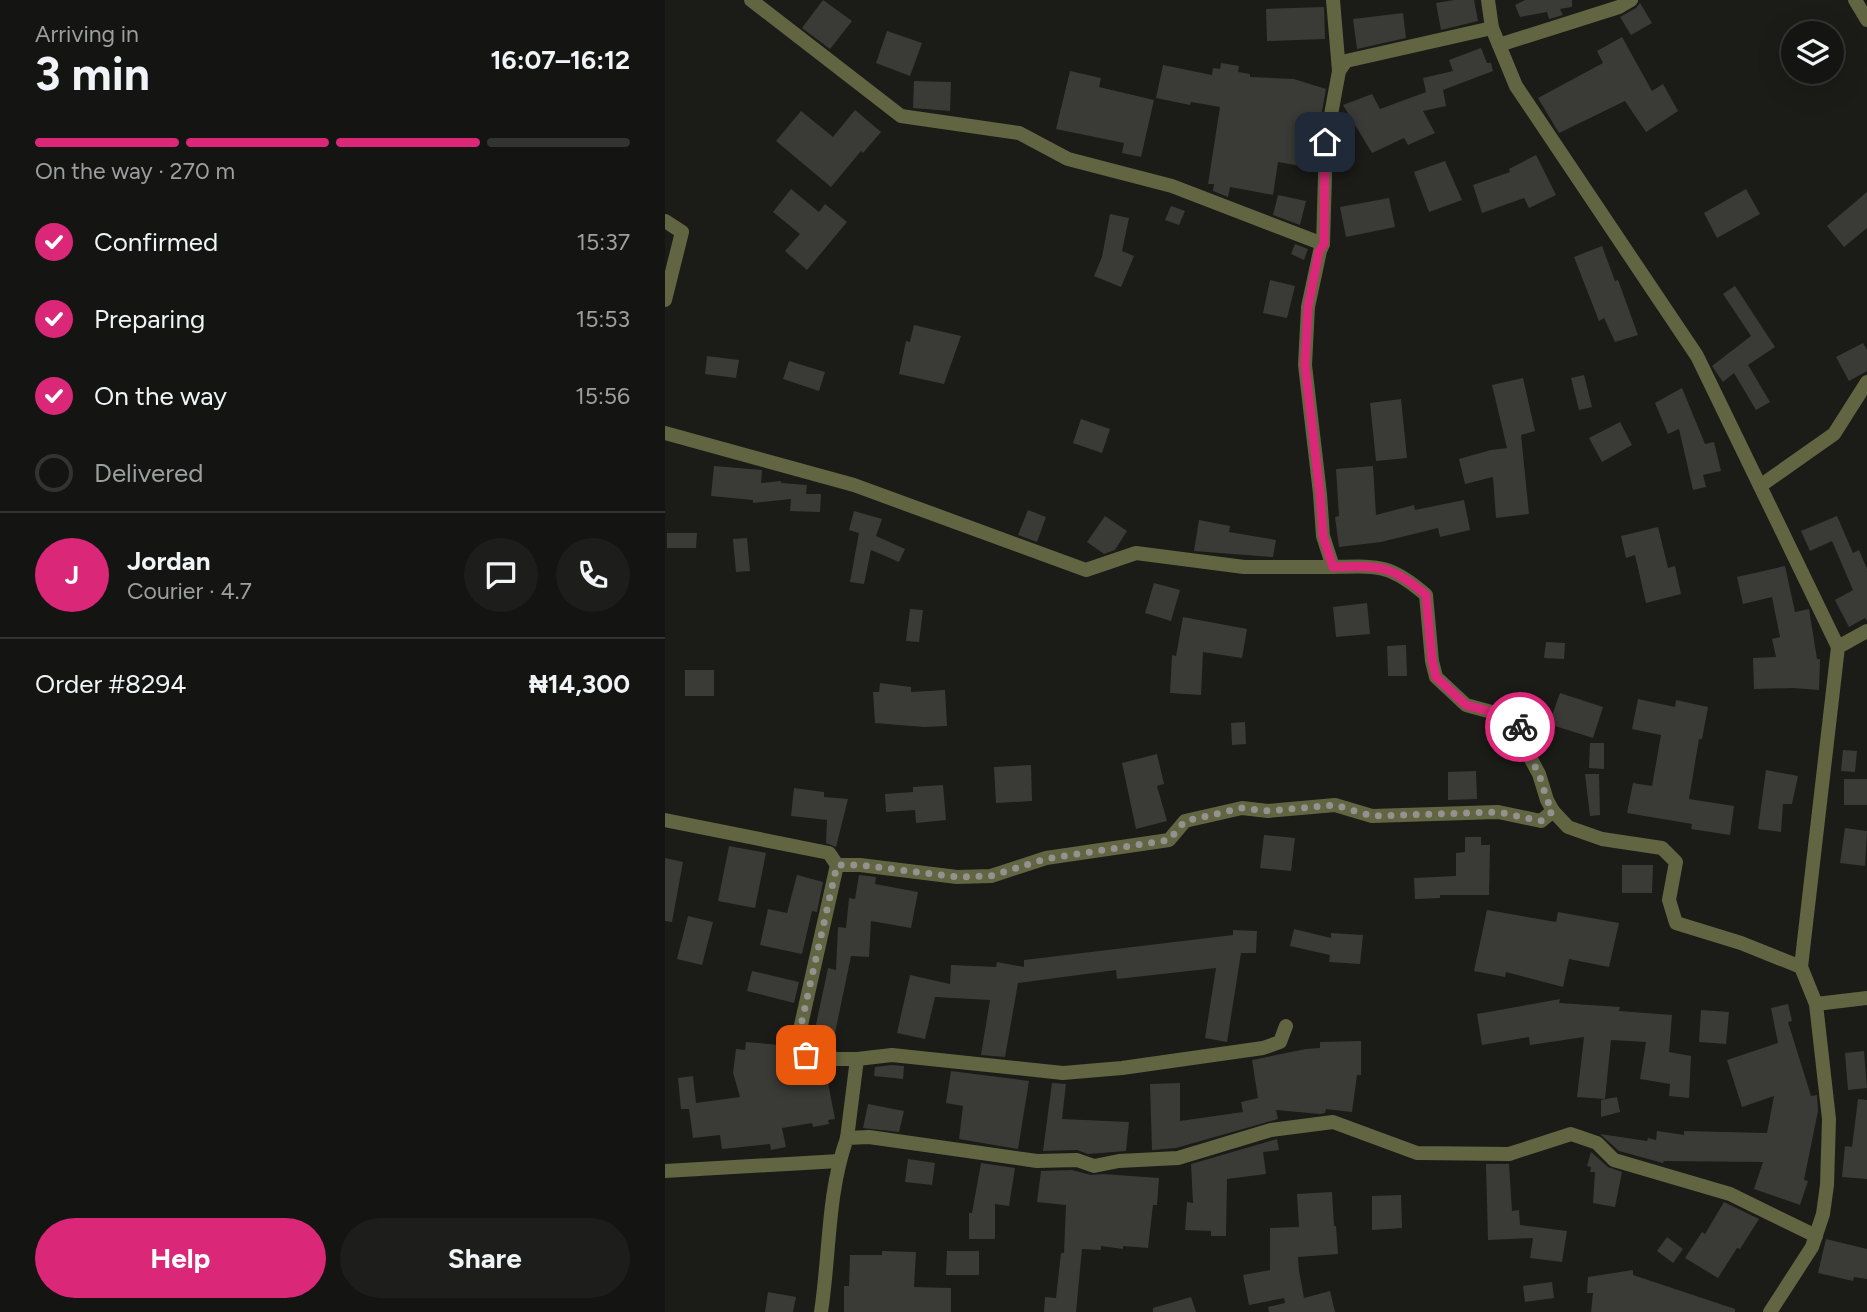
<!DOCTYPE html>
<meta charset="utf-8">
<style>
body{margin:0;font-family:Figtree,sans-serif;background:#1d1d1b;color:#f1f3f6;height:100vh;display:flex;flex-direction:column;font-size:26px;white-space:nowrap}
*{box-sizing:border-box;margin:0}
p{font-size:23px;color:#9d9e9f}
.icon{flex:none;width:38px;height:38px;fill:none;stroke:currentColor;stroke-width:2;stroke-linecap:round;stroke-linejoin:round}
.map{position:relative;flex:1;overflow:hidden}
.sheet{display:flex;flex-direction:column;background:#141412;width:665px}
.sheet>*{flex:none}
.controls{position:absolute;left:1116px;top:21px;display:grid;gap:14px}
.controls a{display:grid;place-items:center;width:63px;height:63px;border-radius:50%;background:#141412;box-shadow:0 7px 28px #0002,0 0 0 2px #333332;font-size:35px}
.pin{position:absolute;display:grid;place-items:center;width:60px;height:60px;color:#fff;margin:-30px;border-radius:14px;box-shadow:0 4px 10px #0006}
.courier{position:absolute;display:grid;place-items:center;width:70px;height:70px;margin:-35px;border:5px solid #db2777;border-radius:50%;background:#fff;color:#222;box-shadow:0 2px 9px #0007}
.summary em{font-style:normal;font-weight:700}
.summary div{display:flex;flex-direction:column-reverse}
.summary{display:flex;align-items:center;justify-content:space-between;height:119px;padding:0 35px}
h1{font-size:46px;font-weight:700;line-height:52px}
.bar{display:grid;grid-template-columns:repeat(4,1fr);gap:10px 7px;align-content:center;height:84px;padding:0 35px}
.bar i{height:9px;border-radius:5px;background:#333332}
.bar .selected{background:#db2777}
.bar p{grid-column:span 4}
.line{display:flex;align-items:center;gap:18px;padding:0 35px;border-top:2px solid #333332}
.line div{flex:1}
.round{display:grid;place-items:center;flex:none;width:74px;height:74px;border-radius:37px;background:#1d1d1b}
ol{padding:0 35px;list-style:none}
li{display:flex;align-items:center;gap:21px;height:77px}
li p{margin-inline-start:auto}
li .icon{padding:7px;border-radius:50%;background:#db2777;color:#fff;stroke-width:4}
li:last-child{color:#9d9e9f}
li i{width:38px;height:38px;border:4px solid #333332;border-radius:50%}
.primary-button{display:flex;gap:14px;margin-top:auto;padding:14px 35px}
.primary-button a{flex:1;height:80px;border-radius:42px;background:#db2777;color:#fff;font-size:28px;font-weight:700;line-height:80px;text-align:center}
.primary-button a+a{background:#1d1d1b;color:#f1f3f6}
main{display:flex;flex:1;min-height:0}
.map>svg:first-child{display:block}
.building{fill:#3a3b36}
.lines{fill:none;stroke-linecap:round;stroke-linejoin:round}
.street{stroke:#616541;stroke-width:14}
.done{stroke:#92928f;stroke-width:7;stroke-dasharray:0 12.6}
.route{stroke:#db2777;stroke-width:9}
</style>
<main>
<section class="sheet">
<div class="summary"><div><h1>3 min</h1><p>Arriving in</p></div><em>16:07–16:12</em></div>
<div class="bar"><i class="selected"></i><i class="selected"></i><i class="selected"></i><i></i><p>On the way · 270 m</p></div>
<ol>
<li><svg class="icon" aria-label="check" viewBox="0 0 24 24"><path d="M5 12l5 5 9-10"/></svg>Confirmed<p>15:37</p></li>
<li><svg class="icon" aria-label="check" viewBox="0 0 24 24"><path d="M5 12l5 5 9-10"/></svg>Preparing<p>15:53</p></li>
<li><svg class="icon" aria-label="check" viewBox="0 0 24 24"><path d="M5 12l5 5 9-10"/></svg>On the way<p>15:56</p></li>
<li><i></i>Delivered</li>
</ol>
<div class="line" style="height:126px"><b class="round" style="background:#db2777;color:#fff">J</b><div><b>Jordan</b><p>Courier · 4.7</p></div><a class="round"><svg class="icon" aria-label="chat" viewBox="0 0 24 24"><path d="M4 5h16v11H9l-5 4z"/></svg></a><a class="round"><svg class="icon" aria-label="phone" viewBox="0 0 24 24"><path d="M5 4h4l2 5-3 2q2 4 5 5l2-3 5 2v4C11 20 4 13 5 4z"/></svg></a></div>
<div class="line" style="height:91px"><div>Order #8294</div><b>₦14,300</b></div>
<div class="primary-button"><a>Help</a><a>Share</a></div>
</section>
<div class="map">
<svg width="1202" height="1312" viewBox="0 0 1202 1312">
<rect width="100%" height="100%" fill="#1b1b18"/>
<g class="building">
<polygon points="158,0 187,21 165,49 137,28"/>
<polygon points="789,0 809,0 813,21 776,30 771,3"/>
<polygon points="860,0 907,0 907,7 895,9 898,15 884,19 882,12 855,17 850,5"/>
<polygon points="975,3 987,23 966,35 955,17 971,8"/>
<polygon points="659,7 660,39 602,41 601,9"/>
<polygon points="738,13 741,38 692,49 688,19"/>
<polygon points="222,31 257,43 245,76 211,63"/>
<polygon points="957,37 987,91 998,84 1013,111 981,132 960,101 894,133 873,98 938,63 932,51"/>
<polygon points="816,48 822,63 826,63 828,71 778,90 781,106 758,111 770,133 743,145 739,138 707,153 678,105 707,94 715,109 761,92 758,78 788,71 784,60"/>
<polygon points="556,63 574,66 573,72 585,74 585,77 629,79 661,89 656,117 641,149 648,151 646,168 613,162 608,195 565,187 563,197 548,191 549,184 543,184 555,107 526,102 525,105 491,98 498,65 547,75 548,68 555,69"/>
<polygon points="405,71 436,78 434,87 489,100 476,157 457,153 459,143 391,129"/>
<polygon points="249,81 286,82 285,111 248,108"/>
<polygon points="190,110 216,132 198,153 196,151 166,187 111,141 136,111 168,137"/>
<polygon points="871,155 891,195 864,208 859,198 817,213 808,185 845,172 844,169"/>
<polygon points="780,161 797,200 764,212 749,172"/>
<polygon points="126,189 154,212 160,204 182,222 142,270 120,251 135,234 108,212"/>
<polygon points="1081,189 1095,214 1052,238 1039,213"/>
<polygon points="1202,192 1202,228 1179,247 1162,226"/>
<polygon points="613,195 641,201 635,225 608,215"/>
<polygon points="724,198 730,227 681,237 675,207"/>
<polygon points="506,206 520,211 514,225 500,220"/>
<polygon points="445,214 464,218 457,251 469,256 456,287 429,276 437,257"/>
<polygon points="630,244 643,249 639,260 626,254"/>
<polygon points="937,246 950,281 953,280 973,335 950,342 939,318 934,321 909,257"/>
<polygon points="605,280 630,286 622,318 598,313"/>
<polygon points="1070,286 1110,347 1083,365 1105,402 1091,410 1069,373 1058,382 1047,366 1086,336 1058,294"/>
<polygon points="249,325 296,336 279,384 234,374 241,341 245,342"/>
<polygon points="1198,343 1202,350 1202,371 1184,381 1171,357"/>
<polygon points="42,356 74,360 71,378 40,374"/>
<polygon points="124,361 160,372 154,391 118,379"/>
<polygon points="919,375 927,407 914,410 906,378"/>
<polygon points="858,378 870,431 856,435 864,514 831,518 828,477 800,484 794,459 826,450 842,448 827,385"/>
<polygon points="1017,388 1040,444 1049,442 1056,471 1038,475 1041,487 1028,490 1014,429 1003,434 990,403"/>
<polygon points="736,399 742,458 711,461 705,403"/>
<polygon points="416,419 445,429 437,453 408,443"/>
<polygon points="955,422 967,445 937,462 924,438"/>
<polygon points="49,466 97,470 96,483 116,481 116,483 142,485 141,494 156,494 155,512 125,511 126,499 88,503 88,500 46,496"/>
<polygon points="708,466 711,515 749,505 750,510 799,500 805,530 775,537 773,528 716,542 674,547 670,517 674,516 671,469"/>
<polygon points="363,510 381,517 372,542 353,535"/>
<polygon points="189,511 217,519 211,536 240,549 234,562 206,550 199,584 185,582 194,533 184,530"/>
<polygon points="440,516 462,531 450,550 439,554 422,542"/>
<polygon points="1172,516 1188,553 1194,550 1202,569 1202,621 1200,618 1184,627 1170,600 1188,590 1167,541 1145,551 1136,531"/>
<polygon points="534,520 565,526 564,532 611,540 608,557 529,551"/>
<polygon points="993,527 1003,568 1010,566 1016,594 981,603 970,555 961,558 956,536"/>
<polygon points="2,533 32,533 31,548 2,548"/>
<polygon points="82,538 85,571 71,572 68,539"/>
<polygon points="1120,566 1130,612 1144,609 1152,659 1155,659 1154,690 1128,688 1089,689 1088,658 1111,657 1107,639 1115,637 1107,597 1078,604 1072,577"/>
<polygon points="489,583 515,590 506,621 480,613"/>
<polygon points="702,603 705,634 671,637 668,607"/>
<polygon points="245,609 258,610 254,642 241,641"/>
<polygon points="518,617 582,629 577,658 538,652 536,695 505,693 507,655 511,656"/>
<polygon points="881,642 900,643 899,659 879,658"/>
<polygon points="741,645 742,676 723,676 722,646"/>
<rect x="20" y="670" width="29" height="26"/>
<polygon points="215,683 246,687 246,692 280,690 282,726 259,727 210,723 208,692 214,692"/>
<polygon points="895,693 938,707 928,738 884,724"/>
<polygon points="973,699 1010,707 1011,700 1043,707 1037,739 1034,739 1024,799 1069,806 1065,835 1026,829 1027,824 962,813 968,783 987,786 996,735 967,729"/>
<polygon points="580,722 581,744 567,745 566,723"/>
<polygon points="925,743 939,743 939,769 924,768"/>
<polygon points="1178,750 1192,751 1190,772 1176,771"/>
<polygon points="492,754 499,784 492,786 502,821 471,829 457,763"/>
<polygon points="366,765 367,801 331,803 329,767"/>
<polygon points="1101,770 1133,776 1127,804 1118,804 1116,832 1093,829"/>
<polygon points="811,771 812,799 783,800 783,772"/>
<polygon points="920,774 934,774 935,815 925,816"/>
<rect x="1179" y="779" width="23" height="26"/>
<polygon points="278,785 281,820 251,823 250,810 221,812 220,794 248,792 248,787"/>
<polygon points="129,788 159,792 159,797 183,799 171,847 161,843 162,820 126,816"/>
<polygon points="1180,828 1202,831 1200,866 1175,863"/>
<polygon points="599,835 630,838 626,871 595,868"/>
<polygon points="800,837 816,837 816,845 825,845 824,895 775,895 775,898 750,899 749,878 791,876 791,853 800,852"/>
<polygon points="64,846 101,853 90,908 53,901"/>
<polygon points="0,858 18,862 7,922 0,921"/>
<polygon points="957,865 988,865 987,893 957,893"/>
<polygon points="132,875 158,882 152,912 147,911 137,954 95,945 103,909 122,913"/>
<polygon points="194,875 211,877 210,884 253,892 246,928 206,921 204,957 186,956 169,1038 149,1034 163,968 171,970 173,927 181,928 184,898 190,899"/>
<polygon points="822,910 891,922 893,912 954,923 944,967 904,959 898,987 841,972 840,977 809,971"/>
<polygon points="23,916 48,922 37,965 12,959"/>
<polygon points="629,929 666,938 666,933 698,935 695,964 664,962 665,955 625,946"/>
<polygon points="568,930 592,931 591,953 576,953 562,1042 540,1038 551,968 452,979 451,970 353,983 340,1057 316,1055 325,1000 270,997 260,1039 232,1033 245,975 285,984 286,965 331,967 332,962 359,967 359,960 568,935"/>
<polygon points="87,971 134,982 129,1003 82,991"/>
<polygon points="895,999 894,1003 955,1007 954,1011 1007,1015 1004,1052 1026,1056 1024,1098 1004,1096 1005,1084 975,1079 981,1042 946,1040 940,1099 912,1097 919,1037 865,1045 864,1037 817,1045 812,1014"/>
<polygon points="1123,1004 1127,1021 1123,1022 1146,1096 1152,1095 1153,1111 1139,1180 1143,1181 1135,1205 1089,1189 1098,1162 999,1161 998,1163 954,1151 935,1134 982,1141 983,1138 991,1140 992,1131 1019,1135 1019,1131 1102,1133 1109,1096 1077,1107 1062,1060 1113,1043 1106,1008"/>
<polygon points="1036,1010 1064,1012 1061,1044 1034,1042"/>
<polygon points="696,1041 696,1075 692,1075 687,1112 661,1109 660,1113 655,1114 611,1110 613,1119 511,1148 487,1150 485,1084 515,1083 515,1121 578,1112 576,1102 593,1098 587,1060 641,1049 655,1048 655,1042"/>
<polygon points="81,1042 115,1045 112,1076 160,1067 170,1119 163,1120 164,1124 148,1127 147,1123 117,1128 121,1147 106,1150 105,1144 57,1149 55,1135 28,1138 24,1109 16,1109 13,1078 28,1076 31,1103 75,1097 68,1073 71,1049 80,1050"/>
<polygon points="1199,1051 1202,1088 1183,1090 1180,1053"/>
<polygon points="227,1065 239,1066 238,1079 209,1076 210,1067"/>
<polygon points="286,1071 364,1081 353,1149 294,1139 298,1106 281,1103"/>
<polygon points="387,1083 401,1084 397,1119 464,1122 461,1151 423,1154 412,1150 378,1151"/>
<polygon points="952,1097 955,1112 936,1117 936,1100"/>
<polygon points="1193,1099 1202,1100 1202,1179 1177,1177 1180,1146 1187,1147"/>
<polygon points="203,1104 239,1111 234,1132 198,1128"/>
<polygon points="612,1139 614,1150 598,1152 601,1174 562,1179 561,1236 546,1236 546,1231 520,1230 522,1202 528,1203 526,1164"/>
<polygon points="926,1152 943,1167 957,1172 950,1207 928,1203 930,1172 925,1172 926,1167 922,1166"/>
<polygon points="243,1159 270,1163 267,1185 240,1182"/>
<polygon points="316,1163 350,1168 344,1206 330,1204 330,1239 304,1239 304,1213 307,1213"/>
<polygon points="821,1164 844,1164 847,1211 854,1210 855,1225 902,1231 897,1262 865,1258 868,1238 823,1240"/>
<polygon points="407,1170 426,1175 438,1174 494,1178 492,1205 488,1205 483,1248 458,1246 458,1249 436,1246 436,1250 417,1249 411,1312 379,1312 380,1297 391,1298 396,1253 399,1253 401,1205 372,1202 376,1171"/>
<polygon points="667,1192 669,1226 671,1226 673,1254 633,1257 634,1271 639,1298 665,1291 670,1312 604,1312 603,1307 620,1303 619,1298 584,1305 578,1275 605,1270 605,1228 634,1227 632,1194"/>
<polygon points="736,1195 737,1228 707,1230 707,1196"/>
<polygon points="1059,1202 1094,1219 1075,1249 1072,1248 1053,1278 1020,1258 1037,1232 1040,1234"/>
<polygon points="1002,1237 1018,1249 1008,1263 992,1251"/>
<polygon points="1161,1239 1202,1249 1202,1279 1189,1277 1188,1281 1153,1273"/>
<polygon points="217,1251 251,1252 249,1287 286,1288 286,1312 179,1312 179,1286 184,1286 185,1255 217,1255"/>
<polygon points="282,1251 314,1251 314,1275 281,1275"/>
<polygon points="968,1270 968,1275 1070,1309 1070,1312 926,1312 928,1293 922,1293 923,1277"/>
<polygon points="887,1282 889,1298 860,1302 858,1286"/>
<polygon points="103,1292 131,1297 128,1312 100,1312"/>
<polygon points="526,1297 531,1312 488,1312 488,1308"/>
</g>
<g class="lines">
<g class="street">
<polyline points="86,0 236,116 354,133 403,159 507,186 658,244"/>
<polyline points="668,0 674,71"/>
<polyline points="823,0 827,28 851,86 1032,356 1173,647"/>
<polyline points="1190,0 1202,20"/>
<path d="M827,28L681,61L674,71L661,142L658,244L655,251L643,307L640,365L655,494L658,536L668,567C714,566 725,564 761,595L767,661L771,677L801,705L834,714L855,723L861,750L874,774L882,800L888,811L903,827L937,839L997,848L1011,862L1004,900L1011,923L1076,943L1136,967L1151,1004L1164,1119L1162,1185L1158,1214L1147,1247L1105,1312"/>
<polyline points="834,45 954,7 966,0"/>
<polyline points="0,221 17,232 0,300"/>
<polyline points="0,433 189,485 421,570 471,553 579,567 668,567"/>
<polyline points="1095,486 1169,434 1202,382"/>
<polyline points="0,820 164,853 172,865 132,1043 141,1054 172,1059 192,1059 182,1138"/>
<polyline points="172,865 195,865 292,877 326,876 381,858 504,840 520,821 577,808 603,811 670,805 707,816 833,812 876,821 888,811"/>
<polyline points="1136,967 1173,647 1202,631"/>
<polyline points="1151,1004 1202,998"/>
<polyline points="192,1059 227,1055 398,1073 457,1068 598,1048 615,1042 621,1026"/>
<polyline points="0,1171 174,1161"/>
<path d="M156,1312C165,1254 162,1194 182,1138L204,1137L372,1161L412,1160L429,1166L454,1161L513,1158L606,1130L668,1122L752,1153L844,1154L906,1134L932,1143L949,1160L1065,1194L1151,1236"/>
</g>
</g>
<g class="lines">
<polyline class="done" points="141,1055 132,1043 172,865 195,865 292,877 326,876 380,859 504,840 520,821 577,808 603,811 670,805 707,816 833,812 876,821 888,811 882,800 874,774 861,750 855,727"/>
<path class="route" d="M660,142L659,244L654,251L643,307L640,365L655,494L658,536L668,567C714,566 725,564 761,595L767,660L771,677L801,705L834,714L855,723V727"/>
</g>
</svg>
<div class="controls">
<a><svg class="icon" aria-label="layers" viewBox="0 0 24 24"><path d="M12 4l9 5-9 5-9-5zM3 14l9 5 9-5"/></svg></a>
</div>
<div class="pin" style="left:141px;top:1055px;background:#ea580c"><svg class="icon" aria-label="bag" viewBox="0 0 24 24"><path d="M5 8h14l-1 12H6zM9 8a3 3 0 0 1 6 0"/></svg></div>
<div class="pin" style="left:660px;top:142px;background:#1f2937"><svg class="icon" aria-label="home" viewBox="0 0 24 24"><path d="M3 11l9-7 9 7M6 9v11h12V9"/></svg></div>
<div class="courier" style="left:855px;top:727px"><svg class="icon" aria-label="bike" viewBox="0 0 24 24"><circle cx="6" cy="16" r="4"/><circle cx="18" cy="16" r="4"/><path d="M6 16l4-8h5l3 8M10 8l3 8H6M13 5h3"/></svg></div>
</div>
</main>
